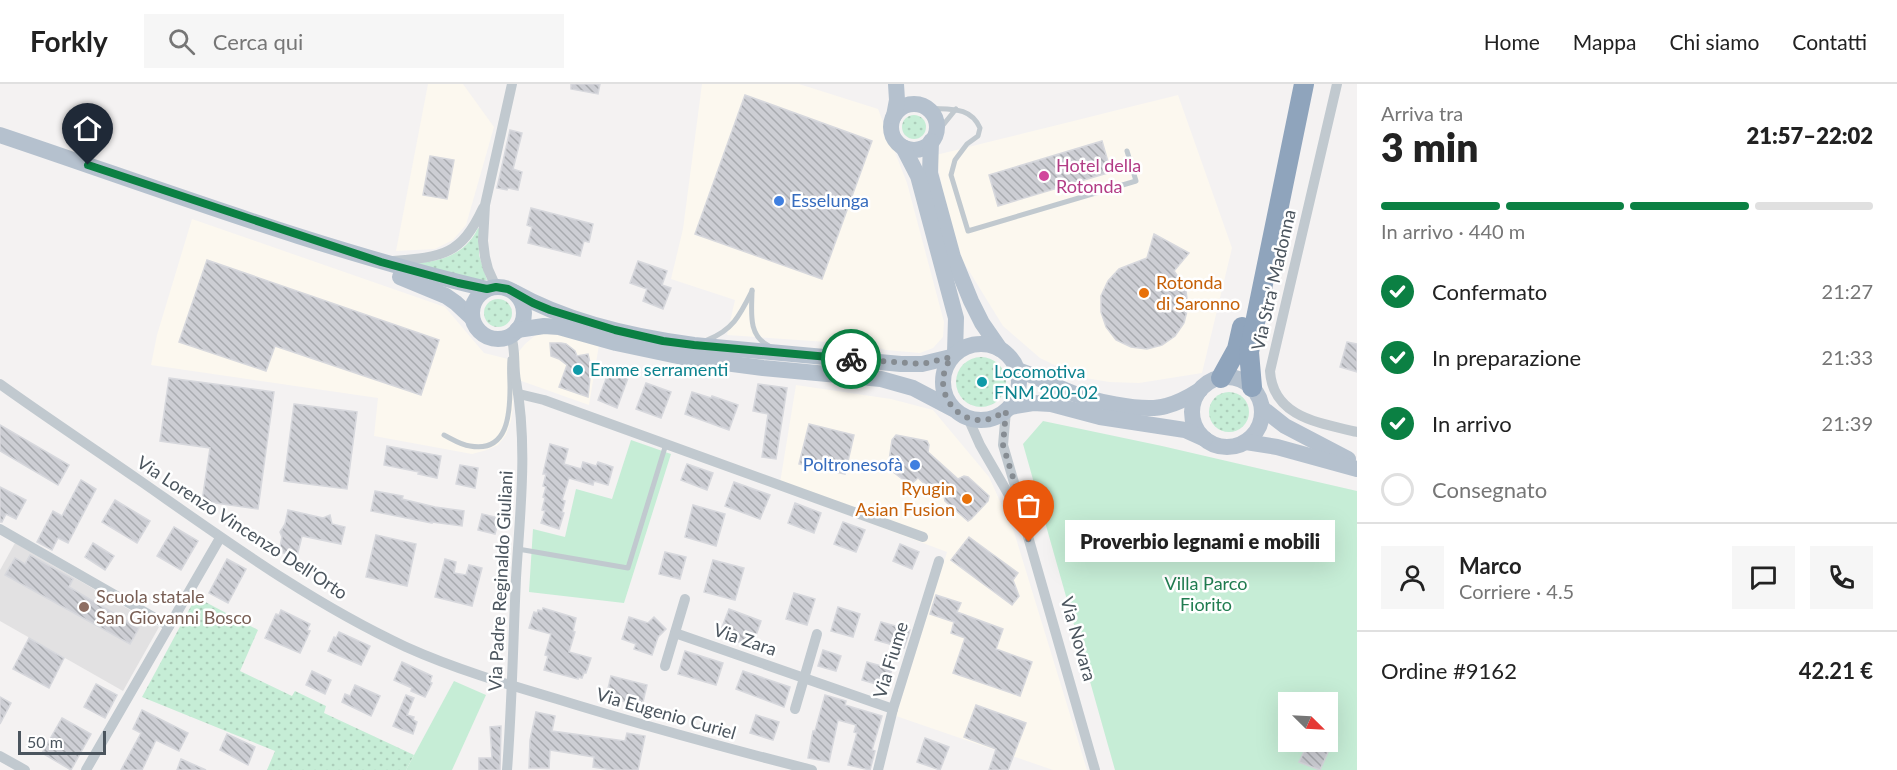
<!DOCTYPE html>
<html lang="it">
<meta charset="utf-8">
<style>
body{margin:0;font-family:Lato,sans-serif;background:#f6f6f6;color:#222;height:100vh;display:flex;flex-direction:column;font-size:22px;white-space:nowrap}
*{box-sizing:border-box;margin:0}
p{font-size:20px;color:#767676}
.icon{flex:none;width:33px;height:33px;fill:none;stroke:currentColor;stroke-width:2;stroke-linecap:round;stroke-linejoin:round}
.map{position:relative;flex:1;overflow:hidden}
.drawer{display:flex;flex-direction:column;background:#fff;width:540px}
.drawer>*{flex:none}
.needle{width:39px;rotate:114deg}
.buttons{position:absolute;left:1278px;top:608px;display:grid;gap:12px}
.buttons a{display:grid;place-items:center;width:60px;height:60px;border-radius:0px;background:#fff;box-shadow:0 6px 24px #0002;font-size:30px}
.scale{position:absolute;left:18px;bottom:15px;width:88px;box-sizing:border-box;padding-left:6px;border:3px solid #4b555e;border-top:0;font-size:16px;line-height:21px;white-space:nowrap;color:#4b555e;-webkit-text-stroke:4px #fff;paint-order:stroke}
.pin{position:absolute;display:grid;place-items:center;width:51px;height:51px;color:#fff;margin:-62px -26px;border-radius:50% 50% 50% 0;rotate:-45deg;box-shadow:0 0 6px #0007}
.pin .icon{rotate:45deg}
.courier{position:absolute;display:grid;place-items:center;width:60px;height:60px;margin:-30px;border:4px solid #0b8043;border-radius:50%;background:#fff;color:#222;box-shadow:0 2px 8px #0007}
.bubble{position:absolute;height:42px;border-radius:0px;background:#fff;box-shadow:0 6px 24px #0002;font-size:20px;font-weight:800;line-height:42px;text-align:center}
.summary em{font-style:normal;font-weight:800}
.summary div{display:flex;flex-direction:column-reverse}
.summary{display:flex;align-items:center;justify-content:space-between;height:102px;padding:0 24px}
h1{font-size:39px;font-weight:800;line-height:45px}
.bar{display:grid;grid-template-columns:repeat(4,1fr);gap:9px 6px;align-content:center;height:72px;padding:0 24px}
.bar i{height:8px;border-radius:4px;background:#e0e0e0}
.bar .active{background:#0b8043}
.bar p{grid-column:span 4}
.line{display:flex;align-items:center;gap:15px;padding:0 24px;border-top:2px solid #e0e0e0}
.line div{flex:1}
.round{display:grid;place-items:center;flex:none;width:63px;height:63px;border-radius:0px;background:#f6f6f6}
ol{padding:0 24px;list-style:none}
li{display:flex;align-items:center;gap:18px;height:66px}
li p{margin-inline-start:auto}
li .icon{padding:6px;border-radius:50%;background:#0b8043;color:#fff;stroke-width:4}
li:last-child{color:#767676}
li i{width:33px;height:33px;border:3px solid #e0e0e0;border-radius:50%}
header{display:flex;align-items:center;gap:36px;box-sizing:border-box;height:84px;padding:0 30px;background:#fff;border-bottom:2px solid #e0e0e0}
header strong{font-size:28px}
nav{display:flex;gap:33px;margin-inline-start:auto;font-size:21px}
.search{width:420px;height:54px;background:#f6f6f6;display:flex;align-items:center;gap:15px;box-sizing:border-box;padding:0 21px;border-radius:0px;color:#767676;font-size:22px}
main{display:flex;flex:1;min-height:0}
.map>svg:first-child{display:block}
.commercial{fill:#fcf8ef}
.education{fill:#e2e1e2}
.grass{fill:url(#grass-dots)}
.green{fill:#c6edd6;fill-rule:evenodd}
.building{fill:url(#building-back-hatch);stroke:#d7d8dd;stroke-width:1.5}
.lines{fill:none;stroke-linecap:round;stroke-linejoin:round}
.service{stroke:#c1c9cf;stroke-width:5}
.minor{stroke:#c1c9cf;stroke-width:10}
.primary{stroke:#b5c1ce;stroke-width:16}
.motorway{stroke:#8fa4bc;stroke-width:20}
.done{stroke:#868c92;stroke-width:6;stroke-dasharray:0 10.8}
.route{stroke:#0b8043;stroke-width:8}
.hotel-dot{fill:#d1479c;stroke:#fff;stroke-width:2}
.shop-dot{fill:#3f7fe0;stroke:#fff;stroke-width:2}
.food-dot{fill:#e8710a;stroke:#fff;stroke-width:2}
.culture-dot{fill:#0f9aa8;stroke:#fff;stroke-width:2}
.education-dot{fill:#8d6e63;stroke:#fff;stroke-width:2}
.labels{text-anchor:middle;stroke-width:5;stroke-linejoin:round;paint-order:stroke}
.hotel-label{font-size:18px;fill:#b23c85;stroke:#fff;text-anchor:start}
.shop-label{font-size:18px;fill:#366cbe;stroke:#fff;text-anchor:start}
.street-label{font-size:18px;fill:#4b555e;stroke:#fff}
.food-label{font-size:18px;fill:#c56008;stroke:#fff;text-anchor:start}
.culture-label{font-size:18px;fill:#0d838f;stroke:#fff;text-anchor:start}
.park-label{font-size:18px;fill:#207c50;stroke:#fff}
.education-label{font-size:18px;fill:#785e54;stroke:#fff;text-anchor:start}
</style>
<header>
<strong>Forkly</strong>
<div class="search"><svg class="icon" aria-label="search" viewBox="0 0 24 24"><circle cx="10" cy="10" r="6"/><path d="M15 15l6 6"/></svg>Cerca qui</div>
<nav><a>Home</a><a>Mappa</a><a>Chi siamo</a><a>Contatti</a></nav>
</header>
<main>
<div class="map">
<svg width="1357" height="686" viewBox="0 0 1357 686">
<defs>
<pattern id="grass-dots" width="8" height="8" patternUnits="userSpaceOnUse" patternTransform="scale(1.5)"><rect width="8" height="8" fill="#c6edd6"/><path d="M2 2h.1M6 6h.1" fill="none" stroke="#accdba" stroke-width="1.8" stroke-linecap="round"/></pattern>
<pattern id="building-back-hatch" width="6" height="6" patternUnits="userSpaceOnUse" patternTransform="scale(1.5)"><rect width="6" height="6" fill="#cdced4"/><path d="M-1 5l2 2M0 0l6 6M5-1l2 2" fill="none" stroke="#a8aaaf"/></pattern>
</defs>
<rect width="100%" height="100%" fill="#f4f2f2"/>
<g class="commercial">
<polygon points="428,0 463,0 494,43 466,141 453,156 435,165 396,167"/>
<polygon points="702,0 799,0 878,25 907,99 944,238 943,253 933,264 920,269 886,266 870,261 727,251 735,216 671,195 683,145"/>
<polygon points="1178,11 1232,164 1202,289 1139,299 1109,298 1079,293 1040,274 1003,242 953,161 936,71"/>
<polygon points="192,135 445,223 484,269 512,276 525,260 537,250 549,246 599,261 589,321 513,294 513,323 511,337 506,351 498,361 487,366 472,370 374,352 378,314 151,281 157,251"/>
<polygon points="796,301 891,315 933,326 989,393 1014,448 1087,686 1053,686 896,632 947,468 779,405"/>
</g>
<polygon class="education" points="15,459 159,543 123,607 0,537 0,486"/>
<g class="grass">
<circle cx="914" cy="43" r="12"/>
<path d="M478,144L480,145L479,171L487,196H475L415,179C441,178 466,170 478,144Z"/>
<circle cx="498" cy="229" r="14"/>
<circle cx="981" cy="298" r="25"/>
<circle cx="1229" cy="328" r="20"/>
<polygon points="196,513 258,546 240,587 292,612 295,607 326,622 324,629 414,671 406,686 267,686 275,667 142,613"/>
</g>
<g class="green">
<path d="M1043,337L1162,362L1357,407V686H1115L1023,360ZM1288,618H1328V657H1288Z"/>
<polygon points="631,356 671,370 624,519 529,508 533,445 565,453 576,405 612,415"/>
<polygon points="454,597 486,611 452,686 406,686"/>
</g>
<g class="building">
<polygon points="571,0 600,0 598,10 571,5"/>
<polygon points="745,11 872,57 822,195 695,150"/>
<polygon points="510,46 522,49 513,85 522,88 518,106 508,104 507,106 497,104"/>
<polygon points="1102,57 1111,88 998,122 989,91"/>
<polygon points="430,72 454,76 447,115 423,111"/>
<polygon points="531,124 593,140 589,158 584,157 580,172 528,159 532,143 527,141"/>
<polygon points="1154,150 1189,169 1174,187 1181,197 1186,207 1188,223 1184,239 1175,252 1162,261 1147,265 1131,263 1116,256 1106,243 1101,228 1101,212 1108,197 1119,185 1147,174"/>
<polygon points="207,176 439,256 421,311 275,262 266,287 179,258"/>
<polygon points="638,177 667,187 662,201 671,204 663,225 643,217 647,205 630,199"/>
<polygon points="1347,258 1357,260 1357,288 1340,283"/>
<polygon points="550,259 561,259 566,260 575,267 577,272 588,270 591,283 588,313 559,303 567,281 559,275 551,272"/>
<polygon points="609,287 628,294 617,324 598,316"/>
<polygon points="169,294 274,308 258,425 202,417 210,364 160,357"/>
<polygon points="646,299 671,308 661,334 636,325"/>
<polygon points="758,300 787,304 776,375 762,373 768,330 753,327"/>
<polygon points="692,308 711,314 712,312 738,321 729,346 685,330"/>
<polygon points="294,320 357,328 347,405 284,397"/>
<polygon points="809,340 854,351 845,390 799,380"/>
<polygon points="0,341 69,381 58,401 0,367"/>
<polygon points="896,351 927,357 929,361 928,368 958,395 964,392 968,393 989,412 988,417 971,435 968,437 945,417 943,407 932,406 918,394 910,401 888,384 892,356"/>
<polygon points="550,360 568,365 564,380 581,385 583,378 596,382 598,378 613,383 608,401 594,397 593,401 569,394 562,416 565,417 562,428 564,429 559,445 541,439 545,427 542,426 545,414 543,413 546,403 543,402 546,390 543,390"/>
<polygon points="387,362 441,372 437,394 418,390 419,388 384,381"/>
<polygon points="687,380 713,389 707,406 681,396"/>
<polygon points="460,381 478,384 475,404 456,400"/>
<polygon points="81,396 96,405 68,459 58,454 52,466 37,458 53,427 62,432"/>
<polygon points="734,398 770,411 760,435 725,422"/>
<polygon points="0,403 26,416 16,435 6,430 2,438 0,438"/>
<polygon points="375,407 403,412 402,415 435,423 464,427 462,442 432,438 432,439 371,427"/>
<polygon points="115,416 150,437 137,459 102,438"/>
<polygon points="795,419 821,429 814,449 788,439"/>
<polygon points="693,421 725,430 716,462 685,453"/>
<polygon points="288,426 323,434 330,431 332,440 345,443 341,460 302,452 297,472 279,468 282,453 280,448 285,440"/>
<polygon points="482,430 499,434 495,450 478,446"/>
<polygon points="843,438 865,446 856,468 834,460"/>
<polygon points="174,443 198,457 181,486 157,472"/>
<polygon points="376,451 416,460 407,502 366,493"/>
<polygon points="969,453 1018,489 1013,496 1019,512 1012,521 951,476"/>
<polygon points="93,459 114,472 105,486 85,473"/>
<polygon points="900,460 919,468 912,485 893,477"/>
<polygon points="665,468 686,473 680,495 659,490"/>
<polygon points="30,471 73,495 69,503 139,544 130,560 5,491 15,474 25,480"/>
<polygon points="227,475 246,485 228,519 209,509"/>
<polygon points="445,475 456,478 454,489 466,491 469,481 482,484 472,522 435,513"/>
<polygon points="713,476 744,484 735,516 704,508"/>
<polygon points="794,509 815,515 807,541 786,535"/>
<polygon points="936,511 961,519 957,528 1003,545 996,565 1032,578 1020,612 953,589 965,554 951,549 954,538 930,530"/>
<polygon points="838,523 860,530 853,553 831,547"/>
<polygon points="543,524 576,534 573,547 575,548 569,568 591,574 586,589 584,589 582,594 578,593 578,595 544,586 548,572 545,571 551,550 529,544 534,528 537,529 538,526 542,527"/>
<polygon points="729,525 761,537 752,563 719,551"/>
<polygon points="281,526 310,540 307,546 310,547 300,569 265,554 276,530 279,531"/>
<polygon points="629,533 648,539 654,533 666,545 658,553 652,571 634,565 636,560 622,555"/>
<polygon points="881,538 910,546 904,564 875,556"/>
<polygon points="339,548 370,562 361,581 328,567 334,553 336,554"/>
<polygon points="29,554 64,574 49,604 13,585"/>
<polygon points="823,566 841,572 836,587 818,582"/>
<polygon points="685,567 723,579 716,601 678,590"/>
<polygon points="402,578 432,592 430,598 432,599 425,613 411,607 412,604 394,596"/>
<polygon points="867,578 892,585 886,603 862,596"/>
<polygon points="312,587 331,596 325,610 306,601"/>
<polygon points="743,587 790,603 784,623 736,605"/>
<polygon points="611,592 647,601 642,622 606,613"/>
<polygon points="96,600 117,611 105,634 84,623"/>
<polygon points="355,601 380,612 371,632 342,618 345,610 350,612"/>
<polygon points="406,611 414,614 407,631 414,633 413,636 417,638 413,650 393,642"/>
<polygon points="825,611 846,617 845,621 882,632 872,666 875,667 870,686 848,681 857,649 854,648 856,641 838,636 829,678 808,674 813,647 815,647"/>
<polygon points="0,613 11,619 0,640"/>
<polygon points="976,621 1026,639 1008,686 989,686 996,665 964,653"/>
<polygon points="142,626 188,649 179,667 156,656 142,686 121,686 141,649 133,645"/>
<polygon points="536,628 555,632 552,647 625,657 627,649 645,652 638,686 612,686 593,683 594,673 550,666 549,684 529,684 530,656"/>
<polygon points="756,631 779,638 773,656 750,649"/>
<polygon points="62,634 91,650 71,686 42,669"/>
<polygon points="501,642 500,686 479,686 479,674 492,674 490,643"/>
<polygon points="227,650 255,663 248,681 220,666"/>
<polygon points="925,654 949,663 940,686 917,678"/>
<polygon points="1309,657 1333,657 1320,686 1299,678"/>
<polygon points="181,675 206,686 177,686"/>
</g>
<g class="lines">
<g class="service">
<path d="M927,24C948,26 970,21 980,44L978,52L967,60L955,76L951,91L968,147L1136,97L1127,67"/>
<polyline points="935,51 956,25"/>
<path d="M752,206C752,227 747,251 769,262"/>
<path d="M707,256C733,246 740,231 752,207"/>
<path d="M444,351C452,355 461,361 470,362C508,369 510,330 510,303C510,294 509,285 510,275"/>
<polyline points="518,465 628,484 666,360"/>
</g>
<g class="minor">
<path d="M1337,0L1270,287C1273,334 1321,339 1357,348"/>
<path d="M393,177C443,173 461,171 483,124"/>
<polyline points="496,203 488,185 485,173 483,157 485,121 512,0"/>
<path d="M0,300C46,333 93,364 139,396C225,456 311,519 406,563C455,585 506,600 557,615C641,641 726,664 812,686"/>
<polyline points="519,310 544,316 923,453"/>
<polyline points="1006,327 1003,361 1020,419 1023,435 1095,686"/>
<polyline points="968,334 980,361 1021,432"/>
<polyline points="0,445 169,542"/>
<polyline points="675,549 893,625"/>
<polyline points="665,582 685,515"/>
<polyline points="795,625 817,550"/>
<polyline points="0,672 25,686"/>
<polyline points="86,686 220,454"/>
<path d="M507,686C512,622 513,558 516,494C520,428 528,362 516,297C513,282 516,266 511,252"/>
<polyline points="878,686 893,625 939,477"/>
</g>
<g class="primary">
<circle cx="914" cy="43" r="23"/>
<polyline points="894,32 897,16 896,0"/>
<path d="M0,51C161,105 321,166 487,205"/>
<polyline points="931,57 930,89 953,173 971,217 982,239 1000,265"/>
<polyline points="903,63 918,92 956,234 955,269"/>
<polyline points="400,193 446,212 456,219 472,234"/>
<circle cx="498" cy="229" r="26"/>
<path d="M514,208C567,238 634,253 694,261L901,280H922L951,273"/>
<polyline points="517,246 544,242 559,243 616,259 687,274 763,284 881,295 913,304 953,325"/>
<circle cx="981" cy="298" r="38"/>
<path d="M1017,286C1034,291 1049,300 1065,306C1087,316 1143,329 1166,322C1178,319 1189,313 1200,306"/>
<circle cx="1227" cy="328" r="35"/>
<polyline points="1010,323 1033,319 1051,320 1100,333 1185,346 1205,355"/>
<polyline points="1262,324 1285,342 1348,375"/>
<polyline points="1246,358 1277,363 1357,385"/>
</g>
<g class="motorway">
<polyline points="1221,294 1237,265 1242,243"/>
<polyline points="1252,303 1249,268 1304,0"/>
</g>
</g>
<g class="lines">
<path class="done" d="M851,275L922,280L951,273C949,277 946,282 945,286C937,310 955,335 979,336C989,337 997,332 1006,327L1003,361L1018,410L1029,458"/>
<polyline class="route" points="88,81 381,178 458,199 487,205 496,203 508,205 533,219 550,226 615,246 663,257 694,261 851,275"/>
</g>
<circle class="hotel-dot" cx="1044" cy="92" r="6"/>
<g class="shop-dot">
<circle cx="779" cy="117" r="6"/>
<circle cx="915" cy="381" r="6"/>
</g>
<g class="food-dot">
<circle cx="1144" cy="209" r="6"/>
<circle cx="967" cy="415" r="6"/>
</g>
<g class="culture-dot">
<circle cx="578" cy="286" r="6"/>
<circle cx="982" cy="298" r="6"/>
</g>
<circle class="education-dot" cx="84" cy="523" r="6"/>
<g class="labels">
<g class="hotel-label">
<text x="1056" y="88">Hotel della<tspan x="1056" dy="21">Rotonda</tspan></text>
</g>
<g class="shop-label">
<text x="791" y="123">Esselunga</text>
<text x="903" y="387" text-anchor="end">Poltronesofà</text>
</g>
<g class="street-label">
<text transform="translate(1274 196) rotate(-77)" y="6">Via Stra' Madonna</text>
<text transform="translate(242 444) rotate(33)" y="6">Via Lorenzo Vincenzo Dell'Orto</text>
<text transform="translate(501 497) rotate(-87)" y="6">Via Padre Reginaldo Giuliani</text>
<text transform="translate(1078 555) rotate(74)" y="6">Via Novara</text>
<text transform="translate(745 556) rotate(19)" y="6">Via Zara</text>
<text transform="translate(891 576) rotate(-73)" y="6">Via Fiume</text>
<text transform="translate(666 630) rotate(16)" y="6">Via Eugenio Curiel</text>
</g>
<g class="food-label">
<text x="1156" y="205">Rotonda<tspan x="1156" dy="21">di Saronno</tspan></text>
<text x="955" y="411" text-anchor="end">Ryugin<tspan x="955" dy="21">Asian Fusion</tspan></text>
</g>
<g class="culture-label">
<text x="590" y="292">Emme serramenti</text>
<text x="994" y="294">Locomotiva<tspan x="994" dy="21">FNM 200-02</tspan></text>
</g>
<g class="park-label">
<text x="1206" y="506">Villa Parco<tspan x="1206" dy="21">Fiorito</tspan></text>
</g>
<g class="education-label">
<text x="96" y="519">Scuola statale<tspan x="96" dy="21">San Giovanni Bosco</tspan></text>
</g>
</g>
</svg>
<div class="buttons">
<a><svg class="needle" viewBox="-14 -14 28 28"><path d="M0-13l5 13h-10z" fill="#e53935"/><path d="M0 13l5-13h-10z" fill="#767676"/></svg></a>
</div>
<div class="scale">50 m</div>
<div class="pin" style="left:1029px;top:458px;background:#ea580c"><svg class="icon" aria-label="bag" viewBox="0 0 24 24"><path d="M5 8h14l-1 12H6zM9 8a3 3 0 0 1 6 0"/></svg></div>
<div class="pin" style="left:88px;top:81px;background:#1f2937"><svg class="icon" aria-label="home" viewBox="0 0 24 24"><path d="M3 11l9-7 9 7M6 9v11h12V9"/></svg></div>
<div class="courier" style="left:851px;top:275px"><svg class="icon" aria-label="bike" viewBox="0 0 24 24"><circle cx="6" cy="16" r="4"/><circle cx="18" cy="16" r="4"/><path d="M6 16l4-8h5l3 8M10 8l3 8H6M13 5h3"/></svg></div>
<div class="bubble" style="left:1065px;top:436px;width:270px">Proverbio legnami e mobili</div>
</div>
<section class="drawer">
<div class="summary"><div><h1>3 min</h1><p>Arriva tra</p></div><em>21:57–22:02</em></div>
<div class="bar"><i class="active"></i><i class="active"></i><i class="active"></i><i></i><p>In arrivo · 440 m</p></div>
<ol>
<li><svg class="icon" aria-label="check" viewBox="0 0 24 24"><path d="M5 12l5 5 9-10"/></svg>Confermato<p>21:27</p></li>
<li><svg class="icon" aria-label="check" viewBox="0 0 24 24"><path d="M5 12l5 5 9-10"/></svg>In preparazione<p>21:33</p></li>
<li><svg class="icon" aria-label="check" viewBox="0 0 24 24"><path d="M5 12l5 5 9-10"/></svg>In arrivo<p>21:39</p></li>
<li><i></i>Consegnato</li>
</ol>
<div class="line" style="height:108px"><a class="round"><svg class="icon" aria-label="person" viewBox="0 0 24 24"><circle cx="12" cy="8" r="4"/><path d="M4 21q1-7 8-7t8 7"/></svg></a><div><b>Marco</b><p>Corriere · 4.5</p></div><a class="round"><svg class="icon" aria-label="chat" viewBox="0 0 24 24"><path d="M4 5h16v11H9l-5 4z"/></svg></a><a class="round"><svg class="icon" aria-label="phone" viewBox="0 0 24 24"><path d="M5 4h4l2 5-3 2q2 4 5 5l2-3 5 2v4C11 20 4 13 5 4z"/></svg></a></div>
<div class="line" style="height:78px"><div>Ordine #9162</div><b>42.21 €</b></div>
</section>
</main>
